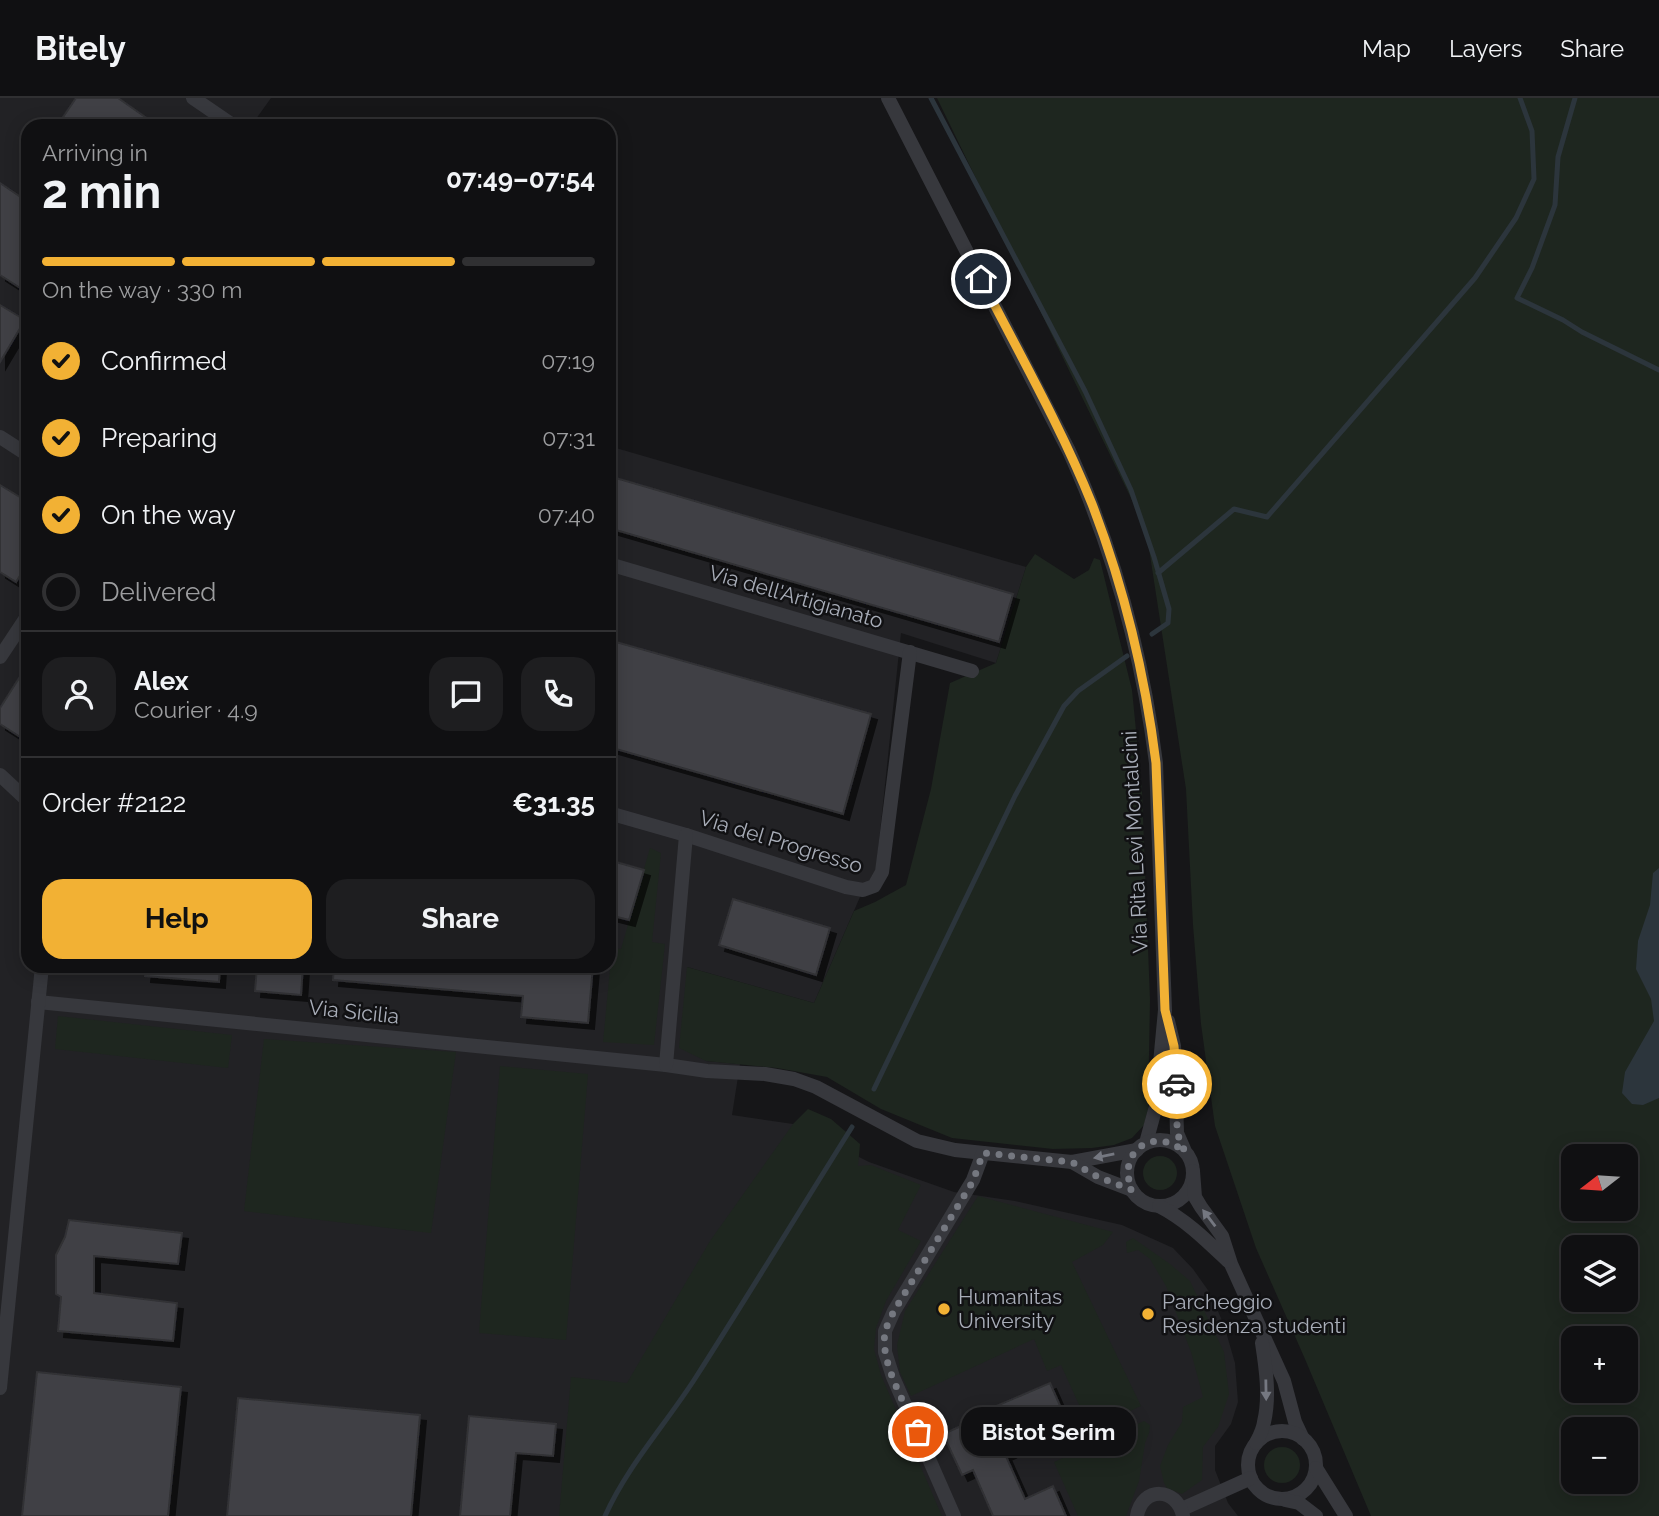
<!DOCTYPE html>
<meta charset="utf-8">
<style>
body{margin:0;font-family:Raleway,sans-serif;background:#1e1e20;color:#f1f3f6;height:100vh;display:flex;flex-direction:column;font-size:26px;white-space:nowrap}
*{box-sizing:border-box;margin:0}
p{font-size:23px;color:#9c9d9f}
.icon{flex:none;width:38px;height:38px;fill:none;stroke:currentColor;stroke-width:2;stroke-linecap:round;stroke-linejoin:round}
.map{position:relative;flex:1;overflow:hidden}
.drawer{position:absolute;left:21px;top:21px;width:595px;height:854px;display:flex;flex-direction:column;background:#101012;border-radius:21px;box-shadow:0 4px 18px #0003,0 0 0 2px #303032}
.drawer>*{flex:none}
.needle{width:46px;rotate:253deg}
.tools{position:absolute;left:1561px;top:1046px;display:grid;gap:14px}
.tools a{display:grid;place-items:center;width:77px;height:77px;border-radius:14px;background:#101012;box-shadow:0 4px 18px #0003,0 0 0 2px #303032;font-size:35px}
.pin{position:absolute;display:grid;place-items:center;width:60px;height:60px;color:#fff;margin:-30px;border:4px solid #fff;border-radius:50%;box-shadow:0 2px 7px #0007}
.courier{position:absolute;display:grid;place-items:center;width:70px;height:70px;margin:-35px;border:5px solid #f2b134;border-radius:50%;background:#fff;color:#222;box-shadow:0 2px 9px #0007}
.bubble{position:absolute;height:49px;border-radius:21px;background:#101012;box-shadow:0 4px 18px #0003,0 0 0 2px #303032;font-size:23px;font-weight:700;line-height:49px;text-align:center}
.head em{font-style:normal;font-weight:700}
.head div{display:flex;flex-direction:column-reverse}
.head{display:flex;align-items:center;justify-content:space-between;height:119px;padding:0 21px}
h1{font-size:46px;font-weight:700;line-height:52px}
.bar{display:grid;grid-template-columns:repeat(4,1fr);gap:10px 7px;align-content:center;height:84px;padding:0 21px}
.bar i{height:9px;border-radius:5px;background:#303032}
.bar .on{background:#f2b134}
.bar p{grid-column:span 4}
.line{display:flex;align-items:center;gap:18px;padding:0 21px;border-top:2px solid #303032}
.line div{flex:1}
.round{display:grid;place-items:center;flex:none;width:74px;height:74px;border-radius:21px;background:#1e1e20}
ol{padding:0 21px;list-style:none}
li{display:flex;align-items:center;gap:21px;height:77px}
li p{margin-inline-start:auto}
li .icon{padding:7px;border-radius:50%;background:#f2b134;color:#111;stroke-width:4}
li:last-child{color:#9c9d9f}
li i{width:38px;height:38px;border:4px solid #303032;border-radius:50%}
.action{display:flex;gap:14px;margin-top:auto;padding:14px 21px}
.action a{flex:1;height:80px;border-radius:21px;background:#f2b134;color:#111;font-size:28px;font-weight:700;line-height:80px;text-align:center}
.action a+a{background:#1e1e20;color:#f1f3f6}
header{display:flex;align-items:center;gap:42px;box-sizing:border-box;height:98px;padding:0 35px;background:#101012;border-bottom:2px solid #303032}
header strong{font-size:33px}
nav{display:flex;gap:38px;margin-inline-start:auto;font-size:24px}
.map>svg:first-child{display:block}
.built{fill:#222225}
.green{fill:#1e261f;fill-rule:evenodd}
.water{fill:#2c353c}
.lines{fill:none;stroke-linecap:round;stroke-linejoin:round}
.stream{stroke:#2c353c;stroke-width:5}
.building{fill:#404145;stroke:#303034;stroke-width:2;filter:url(#shadow)}
.street{stroke:#37383d;stroke-width:14}
.oneway{fill:#757881}
.done{stroke:#757880;stroke-width:7;stroke-dasharray:0 12.6}
.route{stroke:#f2b134;stroke-width:9}
.poi-dot{fill:#f2b134;stroke:#111113;stroke-width:2.5}
.labels{text-anchor:middle;stroke-width:5;stroke-linejoin:round;paint-order:stroke}
.street-label{font-size:21px;fill:#a8adb8;stroke:#111113}
.poi-label{font-size:21px;fill:#a8adb8;stroke:#111113;text-anchor:start}
</style>
<header>
<strong>Bitely</strong>
<nav><a>Map</a><a>Layers</a><a>Share</a></nav>
</header>
<div class="map">
<svg width="1659" height="1418" viewBox="0 0 1659 1418">
<defs>
<filter id="shadow"><feDropShadow dx="6" dy="6" stdDeviation="0" flood-color="#0009"/></filter>
</defs>
<rect width="100%" height="100%" fill="#161618"/>
<polygon class="built" points="0,0 271,0 251,28 28,28 28,868 609,868 609,348 1026,469 996,565 901,535 876,772 863,792 814,905 687,869 706,963 740,966 732,1017 793,1026 869,1064 954,1094 1015,1103 1122,1127 1173,1150 1193,1171 1210,1195 1224,1227 1235,1265 1238,1304 1231,1326 1215,1348 1215,1372 1228,1405 1238,1418 0,1418"/>
<g class="green">
<path d="M937,0H1659V1418H1371L1305,1261L1256,1150L1215,1028L1201,926L1193,827L1186,691L1146,431ZM1573,1059H1626V1111H1573ZM1573,1150H1626V1202H1573ZM1573,1241H1626V1293H1573ZM1573,1332H1626V1384H1573Z"/>
<polygon points="1035,456 1074,481 1089,472 1094,460 1100,462 1132,592 1142,693 1150,902 1148,1011 1144,1027 1132,1040 1114,1047 1092,1050 1053,1051 952,1040 881,1011 827,979 777,970 706,963 679,950 687,869 814,905 854,813 875,804 906,787 931,691 950,585 996,565 1026,469"/>
<polygon points="650,750 661,755 652,844 665,846 654,947 603,944 612,850 621,851"/>
<polygon points="58,918 232,937 228,970 55,951"/>
<polygon points="264,941 456,954 431,1135 244,1113"/>
<polygon points="500,968 588,976 566,1242 479,1235"/>
<polygon points="808,1011 831,1021 860,1046 858,1068 871,1067 921,1087 898,1132 921,1143 886,1203 876,1230 874,1251 881,1277 942,1418 559,1418 571,1279 627,1285 710,1143 793,1026"/>
<circle cx="1160" cy="1075" r="17"/>
<polygon points="978,1098 1113,1134 1103,1147 1072,1164 1141,1308 1090,1331 1061,1267 1047,1273 1034,1241 911,1298 900,1274 897,1247 905,1213"/>
<polygon points="1133,1140 1170,1166 1190,1183 1224,1254 1229,1296 1218,1329 1203,1349 1202,1382 1182,1396 1167,1390 1164,1385 1160,1368 1168,1347 1182,1324 1183,1309 1203,1299 1191,1254 1166,1188 1150,1161 1138,1152 1127,1155 1126,1144"/>
<polygon points="1144,1323 1150,1327 1149,1335 1145,1345 1139,1383 1126,1418 1078,1418 1054,1364"/>
<circle cx="1282" cy="1367" r="18"/>
</g>
<polygon class="water" points="1659,770 1659,1000 1643,1007 1632,1006 1622,995 1625,974 1654,923 1651,901 1636,871 1638,843 1650,807 1653,775"/>
<g class="lines">
<g class="stream">
<polyline points="931,0 1085,293 1131,392 1154,459 1169,511 1168,525 1152,536"/>
<polyline points="1575,0 1558,59 1555,107 1532,170 1517,200 1563,222 1582,234 1659,272"/>
<polyline points="1158,475 1234,411 1267,419 1475,180 1516,120 1534,81 1532,33 1520,0"/>
<polyline points="874,991 1015,698 1064,608 1078,593 1127,558"/>
<path d="M605,1418C628,1367 666,1326 696,1279C749,1196 800,1112 852,1029"/>
</g>
</g>
<g class="building">
<polygon points="76,0 118,0 158,28 57,28"/>
<polygon points="0,85 28,104 28,195 0,177"/>
<polygon points="0,207 25,222 0,264"/>
<polygon points="609,378 1013,496 999,544 609,430"/>
<polygon points="0,387 28,404 28,465 16,484 0,474"/>
<polygon points="609,542 871,616 843,716 609,649"/>
<polygon points="28,566 28,644 0,626 0,610"/>
<polygon points="609,762 644,772 629,822 609,817"/>
<polygon points="733,801 830,830 816,877 719,847"/>
<polygon points="146,868 220,868 219,884 145,878"/>
<polygon points="257,868 303,868 301,897 255,893"/>
<polygon points="334,868 593,868 588,925 521,919 523,898 333,882"/>
<polygon points="69,1122 182,1135 178,1166 94,1158 94,1195 177,1205 173,1243 58,1233 61,1199 56,1196 56,1157 65,1139"/>
<polygon points="37,1274 181,1289 168,1418 22,1418"/>
<polygon points="1050,1285 1069,1328 1005,1356 1025,1401 1053,1388 1066,1418 993,1418 973,1372 962,1377 943,1336 968,1325 966,1321"/>
<polygon points="238,1300 420,1317 411,1418 227,1418"/>
<polygon points="469,1318 556,1326 553,1358 516,1355 510,1418 460,1418"/>
</g>
<g class="lines">
<g class="street">
<polyline points="193,0 234,28"/>
<path d="M888,0L1069,353C1077,371 1085,389 1092,408C1124,491 1145,577 1156,665L1165,912L1156,1008L1146,1045"/>
<polyline points="0,339 28,357"/>
<polyline points="609,466 972,573"/>
<polyline points="0,559 28,517"/>
<polyline points="0,677 28,703"/>
<polyline points="609,715 686,737 846,789 863,792 874,788 882,774 910,554"/>
<polyline points="38,904 666,967 707,973 765,976 794,981 816,989 917,1043 955,1052 1072,1064 1137,1052"/>
<polyline points="1168,923 1174,948 1175,965 1177,1035 1184,1051"/>
<polyline points="666,967 686,737"/>
<circle cx="1160" cy="1075" r="33"/>
<polyline points="1072,1064 1098,1079 1132,1092"/>
<polyline points="1193,1073 1195,1099 1201,1109 1222,1138 1231,1166 1284,1283 1295,1324 1303,1341"/>
<path d="M1159,1108C1186,1122 1206,1142 1228,1163"/>
<polyline points="0,1290 42,868"/>
<circle cx="1282" cy="1367" r="34"/>
<path d="M1256,1345C1259,1339 1263,1332 1264,1324C1270,1299 1266,1271 1262,1245"/>
<polyline points="1316,1370 1346,1418"/>
<polyline points="1285,1402 1299,1405 1316,1418"/>
<polyline points="1182,1411 1251,1380"/>
<polyline points="954,1418 893,1279 885,1254 885,1233 894,1213 973,1082 983,1055"/>
<path d="M1137,1418C1142,1388 1177,1389 1183,1418"/>
</g>
</g>
<defs><path id="oneway-solid" d="M-6-.8H1V-3.2L6.5 0L1 3.2V.8H-6Z" transform="scale(1.75)"/></defs>
<g class="oneway">
<use href="#oneway-solid" transform="translate(1104 1058) rotate(169)"/>
<use href="#oneway-solid" transform="translate(1209 1120) rotate(-127)"/>
<use href="#oneway-solid" transform="translate(1266 1292) rotate(89)"/>
</g>
<g class="lines">
<path class="done" d="M918,1334C905,1306 880,1265 885,1234C887,1227 891,1219 894,1213L973,1083L983,1055L1072,1064L1098,1079L1132,1092C1116,1054 1153,1027 1185,1054L1177,1035V986"/>
<path class="route" d="M981,181C1019,255 1061,329 1092,406C1124,489 1145,577 1156,665L1165,912L1174,948L1177,986"/>
</g>
<g class="poi-dot">
<circle cx="944" cy="1211" r="7"/>
<circle cx="1148" cy="1216" r="7"/>
</g>
<g class="labels">
<g class="street-label">
<text transform="translate(796 499) rotate(16)" y="7">Via dell'Artigianato</text>
<text transform="translate(781 744) rotate(17)" y="7">Via del Progresso</text>
<text transform="translate(1135 744) rotate(-93)" y="7">Via Rita Levi Montalcini</text>
<text transform="translate(354 914) rotate(6)" y="7">Via Sicilia</text>
</g>
<g class="poi-label">
<text x="958" y="1206">Humanitas<tspan x="958" dy="24">University</tspan></text>
<text x="1162" y="1211">Parcheggio<tspan x="1162" dy="24">Residenza studenti</tspan></text>
</g>
</g>
</svg>
<div class="tools">
<a><svg class="needle" viewBox="-14 -14 28 28"><path d="M0-13l5 13h-10z" fill="#e53935"/><path d="M0 13l5-13h-10z" fill="#9c9d9f"/></svg></a>
<a><svg class="icon" aria-label="layers" viewBox="0 0 24 24"><path d="M12 4l9 5-9 5-9-5zM3 14l9 5 9-5"/></svg></a>
<a>+</a>
<a>−</a>
</div>
<div class="pin" style="left:918px;top:1334px;background:#ea580c"><svg class="icon" aria-label="bag" viewBox="0 0 24 24"><path d="M5 8h14l-1 12H6zM9 8a3 3 0 0 1 6 0"/></svg></div>
<div class="pin" style="left:981px;top:181px;background:#1f2937"><svg class="icon" aria-label="home" viewBox="0 0 24 24"><path d="M3 11l9-7 9 7M6 9v11h12V9"/></svg></div>
<div class="courier" style="left:1177px;top:986px"><svg class="icon" aria-label="car" viewBox="0 0 24 24"><path d="M5 17H2v-5l4-1 3-4h7l3 4 3 1v5h-3M9 17h6M6 11h13"/><circle cx="7" cy="17" r="2"/><circle cx="17" cy="17" r="2"/></svg></div>
<div class="bubble" style="left:961px;top:1309px;width:175px">Bistot Serim</div>
<section class="drawer">
<div class="head"><div><h1>2 min</h1><p>Arriving in</p></div><em>07:49–07:54</em></div>
<div class="bar"><i class="on"></i><i class="on"></i><i class="on"></i><i></i><p>On the way · 330 m</p></div>
<ol>
<li><svg class="icon" aria-label="check" viewBox="0 0 24 24"><path d="M5 12l5 5 9-10"/></svg>Confirmed<p>07:19</p></li>
<li><svg class="icon" aria-label="check" viewBox="0 0 24 24"><path d="M5 12l5 5 9-10"/></svg>Preparing<p>07:31</p></li>
<li><svg class="icon" aria-label="check" viewBox="0 0 24 24"><path d="M5 12l5 5 9-10"/></svg>On the way<p>07:40</p></li>
<li><i></i>Delivered</li>
</ol>
<div class="line" style="height:126px"><a class="round"><svg class="icon" aria-label="person" viewBox="0 0 24 24"><circle cx="12" cy="8" r="4"/><path d="M4 21q1-7 8-7t8 7"/></svg></a><div><b>Alex</b><p>Courier · 4.9</p></div><a class="round"><svg class="icon" aria-label="chat" viewBox="0 0 24 24"><path d="M4 5h16v11H9l-5 4z"/></svg></a><a class="round"><svg class="icon" aria-label="phone" viewBox="0 0 24 24"><path d="M5 4h4l2 5-3 2q2 4 5 5l2-3 5 2v4C11 20 4 13 5 4z"/></svg></a></div>
<div class="line" style="height:91px"><div>Order #2122</div><b>€31.35</b></div>
<div class="action"><a>Help</a><a>Share</a></div>
</section>
</div>
